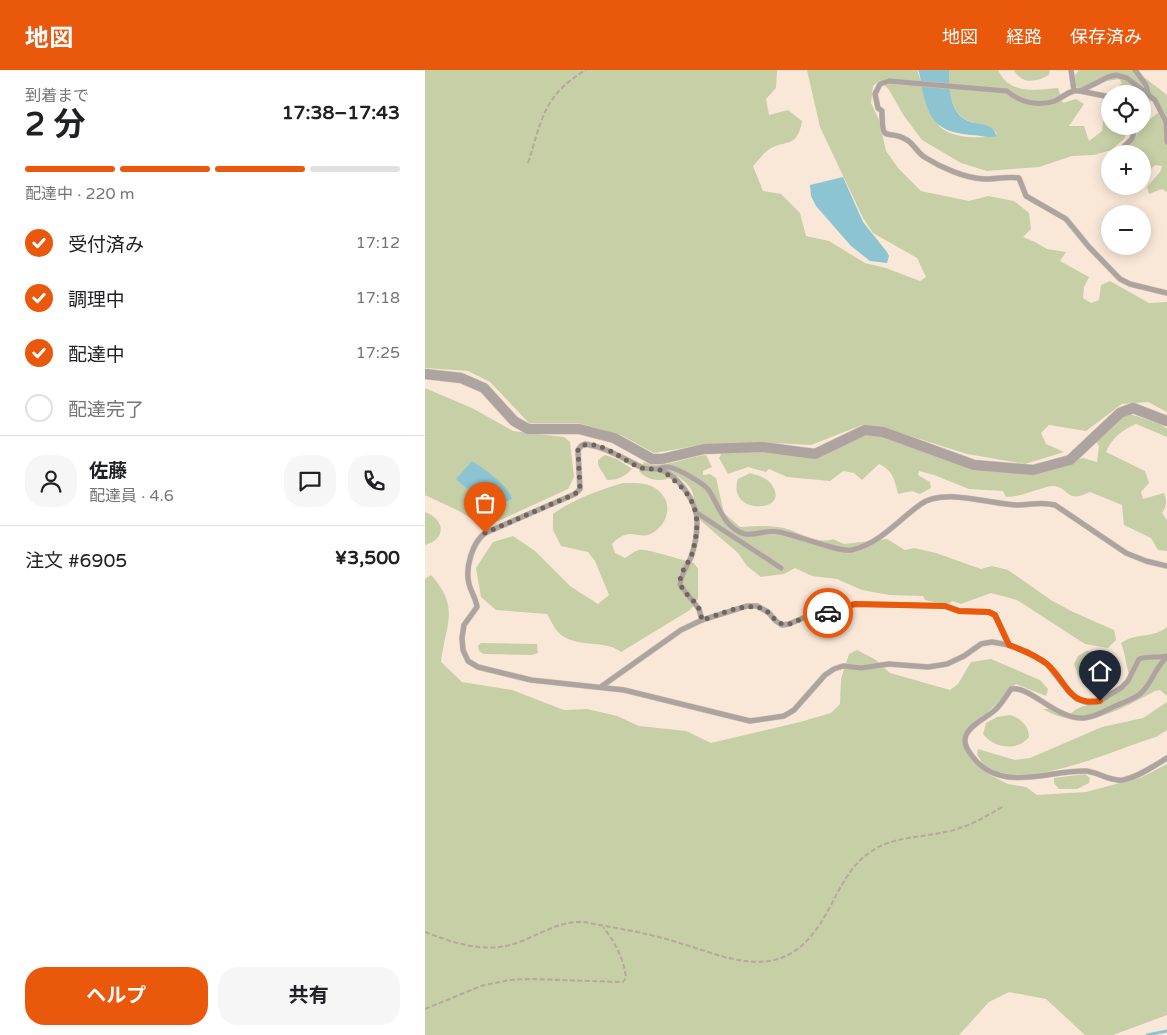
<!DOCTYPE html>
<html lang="ja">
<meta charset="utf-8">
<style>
body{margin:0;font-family:"Varela Round","Noto Sans JP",sans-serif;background:#f6f6f6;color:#202124;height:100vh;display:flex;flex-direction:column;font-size:19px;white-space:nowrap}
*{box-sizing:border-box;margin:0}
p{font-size:16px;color:#757577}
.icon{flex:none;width:28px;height:28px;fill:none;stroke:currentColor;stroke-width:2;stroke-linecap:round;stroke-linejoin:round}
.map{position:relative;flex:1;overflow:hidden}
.details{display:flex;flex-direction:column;background:#fff;width:425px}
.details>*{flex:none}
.fabs{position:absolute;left:676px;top:15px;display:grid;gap:10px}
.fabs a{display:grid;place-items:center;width:50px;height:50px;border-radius:50%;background:#fff;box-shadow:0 2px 12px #0003;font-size:25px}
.pin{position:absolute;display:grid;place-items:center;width:42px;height:42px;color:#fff;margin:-51px -21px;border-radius:50% 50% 50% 0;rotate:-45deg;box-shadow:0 0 5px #0007}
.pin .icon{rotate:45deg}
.courier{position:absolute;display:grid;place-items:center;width:50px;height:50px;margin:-25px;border:4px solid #ea580c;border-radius:50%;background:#fff;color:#222;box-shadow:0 1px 6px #0007}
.overview em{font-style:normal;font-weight:700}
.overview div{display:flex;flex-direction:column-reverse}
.overview{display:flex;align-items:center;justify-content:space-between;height:85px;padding:0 25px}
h1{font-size:32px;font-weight:700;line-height:38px}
.bar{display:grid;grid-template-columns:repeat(4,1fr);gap:8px 5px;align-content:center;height:60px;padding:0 25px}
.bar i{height:6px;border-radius:4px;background:#e0e0e0}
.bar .selected{background:#ea580c}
.bar p{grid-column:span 4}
.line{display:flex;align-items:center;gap:12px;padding:0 25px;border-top:1px solid #e0e0e0}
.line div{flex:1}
.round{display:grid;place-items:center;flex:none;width:52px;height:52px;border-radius:20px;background:#f6f6f6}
ol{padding:0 25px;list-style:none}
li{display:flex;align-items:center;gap:15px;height:55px}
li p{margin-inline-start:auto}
li .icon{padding:5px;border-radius:50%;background:#ea580c;color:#fff;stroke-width:4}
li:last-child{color:#757577}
li i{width:28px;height:28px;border:2px solid #e0e0e0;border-radius:50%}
.button{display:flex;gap:10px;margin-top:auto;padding:10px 25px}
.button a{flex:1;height:58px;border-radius:20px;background:#ea580c;color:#fff;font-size:20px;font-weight:700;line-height:58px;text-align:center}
.button a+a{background:#f6f6f6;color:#202124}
header{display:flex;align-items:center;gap:30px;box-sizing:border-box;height:70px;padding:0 25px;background:#ea580c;color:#fff}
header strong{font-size:24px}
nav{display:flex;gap:28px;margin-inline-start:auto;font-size:18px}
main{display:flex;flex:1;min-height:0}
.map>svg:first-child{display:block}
.green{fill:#c7cfa7}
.water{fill:#8cc5d1}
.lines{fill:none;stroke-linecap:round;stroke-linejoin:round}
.stream{stroke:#8cc5d1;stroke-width:3}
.lane-casing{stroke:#d3c4b5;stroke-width:6}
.street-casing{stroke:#d3c4b5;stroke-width:11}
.path{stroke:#b6a89b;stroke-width:2;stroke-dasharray:5 2.5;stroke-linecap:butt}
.lane{stroke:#ada39f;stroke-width:5}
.street{stroke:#ada39f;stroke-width:10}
.done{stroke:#6f655c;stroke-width:5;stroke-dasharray:0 9}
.route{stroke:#ea580c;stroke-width:6}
</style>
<header>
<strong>地図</strong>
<nav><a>地図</a><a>経路</a><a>保存済み</a></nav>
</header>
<main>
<section class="details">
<div class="overview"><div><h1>2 分</h1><p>到着まで</p></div><em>17:38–17:43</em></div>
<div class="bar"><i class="selected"></i><i class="selected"></i><i class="selected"></i><i></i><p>配達中 · 220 m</p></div>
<ol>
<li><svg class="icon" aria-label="check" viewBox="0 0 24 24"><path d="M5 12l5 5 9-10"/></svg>受付済み<p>17:12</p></li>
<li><svg class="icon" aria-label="check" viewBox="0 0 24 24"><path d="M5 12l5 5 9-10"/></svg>調理中<p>17:18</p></li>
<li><svg class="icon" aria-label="check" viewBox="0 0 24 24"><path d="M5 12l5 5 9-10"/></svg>配達中<p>17:25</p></li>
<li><i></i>配達完了</li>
</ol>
<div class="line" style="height:90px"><a class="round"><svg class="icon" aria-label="person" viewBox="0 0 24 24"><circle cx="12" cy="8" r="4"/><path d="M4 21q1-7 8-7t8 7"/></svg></a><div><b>佐藤</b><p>配達員 · 4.6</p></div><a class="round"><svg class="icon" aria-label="chat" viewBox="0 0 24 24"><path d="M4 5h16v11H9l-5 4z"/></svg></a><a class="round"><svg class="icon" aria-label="phone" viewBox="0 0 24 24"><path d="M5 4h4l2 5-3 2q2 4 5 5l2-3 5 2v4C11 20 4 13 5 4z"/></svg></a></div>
<div class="line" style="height:65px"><div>注文 #6905</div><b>¥3,500</b></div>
<div class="button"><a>ヘルプ</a><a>共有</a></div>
</section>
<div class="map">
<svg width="742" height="965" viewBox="0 0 742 965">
<rect width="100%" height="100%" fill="#f9e8d7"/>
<g class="green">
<path d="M0,0H352L351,18L341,29L344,45L363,40L377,51C372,81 358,68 342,81C337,85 333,91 328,96L338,121L356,124L375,143L381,166L404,171L440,193L461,198L495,211L501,207L492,188L448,163L438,148L395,57L382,0H492C496,11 508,49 514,56C527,69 555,69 572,65L571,62C558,52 555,56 542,50C526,43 522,16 523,0H573C585,25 609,20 633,18L638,33L651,29L659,34L644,56H659L664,71L677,61L679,44L685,39V56H704L699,69L686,80L669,85L647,86L614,97L562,101L536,93L497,70L479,46L464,20L455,10L448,16L446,33L454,50L461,81L474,99L496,121L544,131L563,126L589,131L604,143L606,159L598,167L610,172L622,179L641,182L635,191L664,207L659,217L658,228L666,233L674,230L676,215L685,211L724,233L742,232V342L723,332L697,334L661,361L624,355L616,363L621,374L639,382L600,394L542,384L472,362L437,355L386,375L347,373L277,375L229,383L196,365L153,353H104L65,312L43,301L0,298Z"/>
<path d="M589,0H625L624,5C612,12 596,15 589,0Z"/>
<path d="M654,0H710L742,25V122L737,119L724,124L722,117L735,102L737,96L730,95L723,102L718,98L720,91H718V84H700C703,72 725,47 736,41L733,34L727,30L718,38V24L688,22L697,13L694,9L677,12L672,9L666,17L657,20L645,13Z"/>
<polygon points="0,318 47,338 88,361 139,367 145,372 149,407 143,419 60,457 36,442 0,425"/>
<path d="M705,344L736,354L742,359V367L711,354C697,360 687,368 681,382L720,401L724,413L716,422L718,429L739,423C742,430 742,436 737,443L742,450V481L733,480L726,468L699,455L697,435L665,422C640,434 646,418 628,416C618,416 598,427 581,427L578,421L544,419L509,405L494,401L493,405L505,412L506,418L495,424L487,421L473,424C470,411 468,400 454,394L437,410L429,403L418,401L405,411L362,407L344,399L341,402L323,397L303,404L294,388L297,383L402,382C419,377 432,365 450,364L549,398L609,402L658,388L672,392L674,376L671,371L696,347Z"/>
<path d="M180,385L192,389L207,399C200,407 192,410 182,410L173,395V390Z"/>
<path d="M281,385L287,397L278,401V405L285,404L291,408L299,443L315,457C330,456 344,455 359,458C375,462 392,475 408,469L419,474L462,469L480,480L489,478L511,483L556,499L567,496L583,500L626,530L646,541L689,560L691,570L683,578L660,574L592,530L566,523L536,534L527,531L523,535L500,530L498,526L464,525L437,520L412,509L387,506L370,498L359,504L336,507L322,496L313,483L268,444C270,424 270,418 252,406C238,411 225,413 214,401L219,392C240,400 259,387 281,385Z"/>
<path d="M325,403C335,406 343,408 348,417C364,443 301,445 313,409Z"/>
<path d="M198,413C215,413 229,412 239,427C248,441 238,460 223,465C216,467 207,462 200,465C195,466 190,471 187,474L190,483L200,488C204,486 209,481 214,480C222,478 258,491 269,493L273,499V529L265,540L196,582C178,568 149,580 132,561C128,556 125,549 122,544L71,540L56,527L51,498L68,472L88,466L110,481L145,516L173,534L184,525L170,491L163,482L136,476L128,460V444C145,431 176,419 198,413Z"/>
<path d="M0,442C20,449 22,469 0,475Z"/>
<path d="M6,505C36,538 20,555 16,592L37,612L87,620L139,640L162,639L192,646L214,656L261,661L286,673L375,652L406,643L415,634L416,609L424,584L432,580L451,590L465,603L525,620L533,614L546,592L566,589L615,610L623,619L621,626L591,614C581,621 577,630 568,637C559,647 547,654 538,664L539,677L547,691L565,705L583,714L601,717L612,725L661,722L717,707L742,694V945L688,965H660L621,929L584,922L564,932L534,965H0V509Z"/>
<path d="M742,557V626L735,620L730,621C694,640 658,663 618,639H624L642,648C657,631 659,639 677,632C689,628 698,619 706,610C701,598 701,586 696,573C712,562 727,569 742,557Z"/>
<polygon points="56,573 112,574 113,583 107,585 59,584 54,581 53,576"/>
<path d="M661,581C683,580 697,596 680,615H668L654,608L649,594L653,586Z"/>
<path d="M742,632V660L731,667C690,679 600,723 561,696C557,693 554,688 552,684L553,679L590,690L605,688L677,657L718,648Z"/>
<path d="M585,645C595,648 604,655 604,667C592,682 569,678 558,664L561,653L572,647Z"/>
<polygon points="660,704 665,708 664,713 652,719 634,719 629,713 629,708"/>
</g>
<g class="water">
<path d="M493,0H524C524,18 524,45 546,52C557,55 567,53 572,66C564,69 555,65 546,65C515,62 505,53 498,23C496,15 496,7 493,0Z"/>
<polygon points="418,107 438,152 462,182 464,186 462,193 445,191 426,176 391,136 386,126 385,115"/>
<path d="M47,391C58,398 84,416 87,429C72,438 41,420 31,409Z"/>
</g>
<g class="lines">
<polyline class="stream" points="722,965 742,961"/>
<g class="lane-casing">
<g id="lane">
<polyline points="646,0 649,20"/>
<polyline points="710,0 721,15 723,23"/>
<polyline points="655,21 685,27"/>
<path d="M742,72L741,52L730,30L702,8L691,5L683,7L655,21C646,19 638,27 630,31C613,37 594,32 582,21L464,11L455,14L450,24L453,38L457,41C457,77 462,57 482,70C489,74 493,84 501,88C517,98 540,108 559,109C571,109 583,106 594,108L601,126L641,149L664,177L695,209L705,214L742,223"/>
<polyline points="691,84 707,69 710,56"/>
<path d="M232,399C235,398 240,397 243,397C252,398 281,414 285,422C294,437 300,459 320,464C331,466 343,459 354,462C371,465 415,483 427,480C456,473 473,450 496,434C519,417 567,435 593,435C607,435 615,431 630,435L701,483L721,491L742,496"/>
<polyline points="272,443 356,498"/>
<path d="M277,550L274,539L255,515C256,504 262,497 266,487C270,476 272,464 272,453C273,433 252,402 231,399C225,398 222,400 216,397C197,388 181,377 160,374L156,376L153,380L155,419L150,424L60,463C47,473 40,498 44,514C46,522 51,528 52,537L39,555L37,568L38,580L43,591L53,597L106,610L199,620L325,651L359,646L369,640L400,605L409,599L418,596L436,598L464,594L503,597L522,594L539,586L556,574L567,572L584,575L603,582L622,594L644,622L652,629L663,633L675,631L696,618L703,611L714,589C723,586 732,588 742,586"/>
<path d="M742,587C730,597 727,614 715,624C707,630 697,633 688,637C678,642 670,647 659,648C631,650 605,615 586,619C581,626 576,635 570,640C561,648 546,654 541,665C538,672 542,680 547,686C575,724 623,700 661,701C673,702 686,712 698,710C713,707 729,696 742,688"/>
<polyline points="177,616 256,560 277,550 322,536 332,536 343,542 351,551 357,555 364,554 383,546 401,543 429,534 520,536 534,541 564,542 570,545 584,575"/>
</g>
</g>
<g class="street-casing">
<polyline id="street" points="0,304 36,308 59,318 89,351 103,359 154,359 189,368 227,389 237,389 279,379 337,377 390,384 440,360 458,362 549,395 608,400 645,390 695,343 708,338 742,351"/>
</g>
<g class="path">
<path d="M103,93C117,50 118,25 161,0"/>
<path d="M0,862C31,874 64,885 97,871C119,862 135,851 159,852C189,858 219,862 248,871C295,884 347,913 386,866C409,840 416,800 447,781C469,766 495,768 520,762C542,758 560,747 579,736"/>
<path d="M0,939L56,916L84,910L104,909L198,912L201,908C199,889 190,872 178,857"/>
</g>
<use href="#lane" class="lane"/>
<use href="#street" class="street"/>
</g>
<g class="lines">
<path class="done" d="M60,463L150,424L155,419L153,380C159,369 178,377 187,382C198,387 209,397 221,399C224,400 228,398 232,399C239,401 246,407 251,412C275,433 275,455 267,484C264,493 252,505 256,515C259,525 271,530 274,539C276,542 276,547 277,550C295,545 322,530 340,540C347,544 350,553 358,554C367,556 375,548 383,546C390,544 396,544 403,543"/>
<path class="route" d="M403,543L430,534L520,536L534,541L564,542L570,545L584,575C597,580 611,585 622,594C642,611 642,636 675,631"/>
</g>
</svg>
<div class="fabs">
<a><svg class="icon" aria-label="locate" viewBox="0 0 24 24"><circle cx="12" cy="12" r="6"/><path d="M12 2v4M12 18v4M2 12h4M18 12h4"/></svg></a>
<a>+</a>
<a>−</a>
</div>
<div class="pin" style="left:60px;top:463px;background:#ea580c"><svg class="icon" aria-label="bag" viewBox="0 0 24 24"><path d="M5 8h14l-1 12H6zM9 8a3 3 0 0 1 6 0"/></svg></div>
<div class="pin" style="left:675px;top:631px;background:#1f2937"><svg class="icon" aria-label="home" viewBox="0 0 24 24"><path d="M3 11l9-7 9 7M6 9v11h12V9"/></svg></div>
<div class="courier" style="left:403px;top:543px"><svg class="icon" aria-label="car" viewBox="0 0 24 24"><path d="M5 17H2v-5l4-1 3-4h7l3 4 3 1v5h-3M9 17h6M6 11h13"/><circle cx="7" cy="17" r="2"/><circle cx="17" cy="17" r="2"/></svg></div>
</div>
</main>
